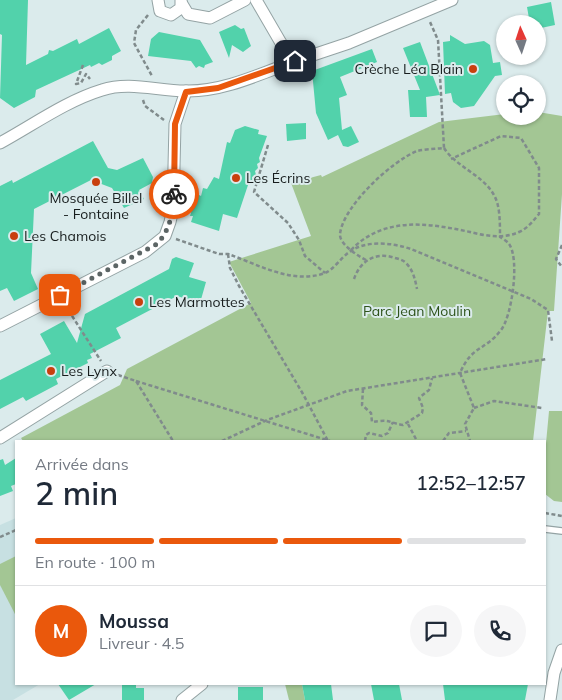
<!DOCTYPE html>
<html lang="fr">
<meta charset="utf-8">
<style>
body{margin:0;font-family:Mulish,sans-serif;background:#f6f6f7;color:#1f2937;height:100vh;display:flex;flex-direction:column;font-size:19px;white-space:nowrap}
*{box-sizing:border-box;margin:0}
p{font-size:16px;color:#747a83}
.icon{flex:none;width:28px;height:28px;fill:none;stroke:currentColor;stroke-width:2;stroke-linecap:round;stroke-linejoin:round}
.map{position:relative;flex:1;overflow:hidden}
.sheet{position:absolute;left:15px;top:440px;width:531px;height:245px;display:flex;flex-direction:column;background:#fff;border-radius:0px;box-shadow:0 1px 4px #0004}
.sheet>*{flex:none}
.needle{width:32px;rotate:357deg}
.buttons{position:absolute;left:496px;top:15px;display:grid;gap:10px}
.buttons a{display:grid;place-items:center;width:50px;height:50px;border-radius:50%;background:#fff;box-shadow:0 1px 4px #0004;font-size:25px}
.pin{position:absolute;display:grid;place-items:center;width:42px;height:42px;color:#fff;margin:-21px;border-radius:10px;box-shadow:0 2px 8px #0006}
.courier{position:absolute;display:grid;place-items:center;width:50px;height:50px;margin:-25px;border:4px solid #ea580c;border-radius:50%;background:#fff;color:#222;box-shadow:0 1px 6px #0007}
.summary em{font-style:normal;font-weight:600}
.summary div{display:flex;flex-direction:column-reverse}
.summary{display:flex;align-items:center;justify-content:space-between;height:85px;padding:0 20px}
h1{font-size:32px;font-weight:600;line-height:38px}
.bar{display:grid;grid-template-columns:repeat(4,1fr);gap:8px 5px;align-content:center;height:60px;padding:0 20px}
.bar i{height:6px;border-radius:4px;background:#e0e1e3}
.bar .active{background:#ea580c}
.bar p{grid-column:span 4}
.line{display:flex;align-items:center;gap:12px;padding:0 20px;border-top:1px solid #e0e1e3}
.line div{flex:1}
.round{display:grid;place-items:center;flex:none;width:52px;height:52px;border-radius:26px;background:#f6f6f7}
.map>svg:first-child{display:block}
.built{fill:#c7e0e2}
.green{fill:#a3c694}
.building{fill:#52d2ab}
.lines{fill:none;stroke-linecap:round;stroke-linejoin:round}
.lane-casing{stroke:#94a3a4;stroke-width:8}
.street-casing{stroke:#94a3a4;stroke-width:13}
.path{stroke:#808b8c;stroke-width:2.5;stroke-dasharray:4 2.5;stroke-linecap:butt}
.lane{stroke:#fff;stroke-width:5.5}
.street{stroke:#fff;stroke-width:11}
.done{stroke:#5c6565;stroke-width:5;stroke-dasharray:0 9}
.route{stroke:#ea580c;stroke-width:6}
.poi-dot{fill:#c8400e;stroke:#dbebec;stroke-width:2}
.labels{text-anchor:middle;stroke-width:4;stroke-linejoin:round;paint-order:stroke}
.poi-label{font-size:14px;fill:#171d1d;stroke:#dbebec;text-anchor:start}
.park-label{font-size:14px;fill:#2e531b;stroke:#dbebec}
</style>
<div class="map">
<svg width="562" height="700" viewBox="0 0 562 700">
<rect width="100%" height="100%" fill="#dbebec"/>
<polygon class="built" points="16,518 16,684 40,684 13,700 0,700 0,525"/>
<g class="green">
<polygon points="538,112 562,116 562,194 554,311 548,311 533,441 23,441 21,438 120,385 127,369 251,303 229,262 311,236 291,183 321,175 322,177 439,122 505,114 505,116 538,116"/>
<polygon points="549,411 562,411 562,502 554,501 545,494 545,454"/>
<polygon points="16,556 16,616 0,585 0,564"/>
<polygon points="285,684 302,684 305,700 289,700"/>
</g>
<g class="building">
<polygon points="0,0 28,0 26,65 48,54 49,50 53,51 77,39 79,44 109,28 121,51 112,56 112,60 102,65 99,63 91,67 90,65 36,90 35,97 14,108 0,98 2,35 0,34"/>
<polygon points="551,2 555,25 541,28 541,25 530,24 527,7"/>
<polygon points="235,25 241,29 244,28 251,46 243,52 232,45 229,58 219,32"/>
<polygon points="159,32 200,40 213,62 205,65 204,68 199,66 196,68 191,61 148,56 151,39"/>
<polygon points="450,35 465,44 484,41 490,45 493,63 500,62 502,75 495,76 474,106 461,108 453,102 451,93 445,94 443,42 450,41"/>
<polygon points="420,42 440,95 426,97 427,117 410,117 408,90 420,90 403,48"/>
<polygon points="372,49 377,62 340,77 347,95 339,98 342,130 351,126 359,142 348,147 343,146 338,135 328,140 316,113 312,71"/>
<polygon points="306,123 306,139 287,141 286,124"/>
<polygon points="245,126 259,130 258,134 267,136 259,158 260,162 257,164 258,168 255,171 256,175 252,177 253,181 248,185 237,218 223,214 219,231 191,222 193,216 190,216 197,194 201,196 203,188 207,189 214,177 219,179 227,142 230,143 235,130"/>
<polygon points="93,141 108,168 117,170 143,158 153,177 152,183 139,190 144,199 124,208 112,188 91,180 34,209 31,273 38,289 14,301 7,288 0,291 0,186 12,180 13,183"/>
<polygon points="176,257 194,263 189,277 206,282 200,303 177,296 116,328 121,338 90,354 92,358 87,360 88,363 56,379 58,384 26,401 23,397 0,409 0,380 51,354 40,334 64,321 77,343 85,314 169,269 172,259"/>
<polygon points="16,458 16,484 11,486 13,491 0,496 0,460 3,459 5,465"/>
<polygon points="58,684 96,684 69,700"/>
<polygon points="122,684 136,684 136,688 144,688 144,700 122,700"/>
<polygon points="302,684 331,684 333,700 305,700"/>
<polygon points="371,684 399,684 402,700 374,700"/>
<polygon points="443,684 528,684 525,700 445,700"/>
<rect x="238" y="687" width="25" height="13"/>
</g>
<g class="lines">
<g class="lane-casing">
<polyline id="lane" points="545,529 562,531"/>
</g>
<g class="street-casing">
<g id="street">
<polyline points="158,0 160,11 171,15 181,8 181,0"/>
<polyline points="256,0 281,43 295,61 349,43 452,0"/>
<polyline points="182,4 188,14 210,18 245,0"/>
<path d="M0,143C33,125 66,101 102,90C129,81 158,91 185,91C223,92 260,74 295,61"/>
<polyline points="0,326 145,252 165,236 170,222 173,209 175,124 186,91"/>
<polyline points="0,438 107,371"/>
<polyline points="182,700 202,684"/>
<polyline points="550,700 554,673 562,650"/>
</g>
</g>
<g class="path">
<polyline points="148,15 136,30 134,43 152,76"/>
<polyline points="83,65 76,84 81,83 86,74 90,79"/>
<polyline points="143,100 145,106 164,120"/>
<polyline points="268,145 254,192 288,223 299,240 305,256 325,273"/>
<path d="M444,148C458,170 492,177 498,206C500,215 500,227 500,237C503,239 507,241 509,244C520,259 512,316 501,330C485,351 472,345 460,373L474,408L465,424L470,441"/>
<path d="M176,239L219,254H228C257,264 293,285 325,273C333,270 341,258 348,253C365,239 393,243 411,249L531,299L548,310L552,341"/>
<polyline points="562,245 556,259 562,267"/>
<path d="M351,250C384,216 428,223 470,232C486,236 504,239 519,232C528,228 533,221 539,214V168L521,138L501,136L451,159"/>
<polyline points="228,254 230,268 239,286 303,394 328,441"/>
<path d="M366,260C358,256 339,244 340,234C343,206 392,161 417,151C425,149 435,149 444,148L438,40L430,22"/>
<path d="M354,279C360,261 376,251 395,258C399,259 403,260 406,263C413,270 415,279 417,289"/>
<polyline points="65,305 101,361"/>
<polyline points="118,375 136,381 173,441"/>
<polyline points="136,381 330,441"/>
<path d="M363,389L362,405L371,413L372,422C391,419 386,422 403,425L422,413L423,408L419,398L429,390L432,378"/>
<polyline points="474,408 494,401 542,408"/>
<polyline points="408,424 417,441"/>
<polyline points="222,441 267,420 347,391 547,359"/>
<polyline points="365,441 366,435 369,433 382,436 388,433 393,422"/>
<polyline points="443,441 449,433 466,431"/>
<polyline points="545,513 562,516"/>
<polyline points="0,537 16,530"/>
</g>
<use href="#lane" class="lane"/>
<use href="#street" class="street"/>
</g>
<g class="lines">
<path class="done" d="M60,295L157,244C170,230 173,213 174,194"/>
<polyline class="route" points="174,194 175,124 186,92 218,88 295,61"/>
</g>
<g class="poi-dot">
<circle cx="473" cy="69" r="5"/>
<circle cx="236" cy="178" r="5"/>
<circle cx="96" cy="182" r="5"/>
<circle cx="14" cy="236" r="5"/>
<circle cx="139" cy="302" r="5"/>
<circle cx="51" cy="371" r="5"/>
</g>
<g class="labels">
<g class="poi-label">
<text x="463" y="74" text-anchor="end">Crèche Léa Blain</text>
<text x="246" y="183">Les Écrins</text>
<text x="96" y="203" text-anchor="middle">Mosquée Billel<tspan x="96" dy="16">- Fontaine</tspan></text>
<text x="24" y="241">Les Chamois</text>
<text x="149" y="307">Les Marmottes</text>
<text x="61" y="376">Les Lynx</text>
</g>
<g class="park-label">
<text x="417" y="316">Parc Jean Moulin</text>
</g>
</g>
</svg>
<div class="buttons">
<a><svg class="needle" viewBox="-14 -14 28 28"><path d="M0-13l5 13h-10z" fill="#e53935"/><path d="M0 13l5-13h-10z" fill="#747a83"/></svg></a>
<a><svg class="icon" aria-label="locate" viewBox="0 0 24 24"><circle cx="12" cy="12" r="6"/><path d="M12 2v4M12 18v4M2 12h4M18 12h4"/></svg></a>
</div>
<div class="pin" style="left:60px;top:295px;background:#ea580c"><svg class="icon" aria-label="bag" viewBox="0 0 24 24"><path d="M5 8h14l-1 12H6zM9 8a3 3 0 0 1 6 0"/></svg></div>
<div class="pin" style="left:295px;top:61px;background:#1f2937"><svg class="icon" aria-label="home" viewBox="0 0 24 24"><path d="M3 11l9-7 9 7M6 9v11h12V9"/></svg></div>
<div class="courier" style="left:174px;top:194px"><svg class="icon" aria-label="bike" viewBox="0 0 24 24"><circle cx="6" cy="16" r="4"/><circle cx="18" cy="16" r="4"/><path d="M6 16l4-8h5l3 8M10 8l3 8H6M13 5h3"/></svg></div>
<section class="sheet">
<div class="summary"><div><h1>2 min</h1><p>Arrivée dans</p></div><em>12:52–12:57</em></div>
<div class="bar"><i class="active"></i><i class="active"></i><i class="active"></i><i></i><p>En route · 100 m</p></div>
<div class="line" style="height:90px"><b class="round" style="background:#ea580c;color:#fff">M</b><div><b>Moussa</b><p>Livreur · 4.5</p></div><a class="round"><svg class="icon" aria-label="chat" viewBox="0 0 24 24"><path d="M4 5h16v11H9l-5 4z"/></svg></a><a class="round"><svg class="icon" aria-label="phone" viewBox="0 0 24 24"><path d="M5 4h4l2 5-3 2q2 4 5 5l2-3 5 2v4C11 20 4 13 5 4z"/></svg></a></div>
</section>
</div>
